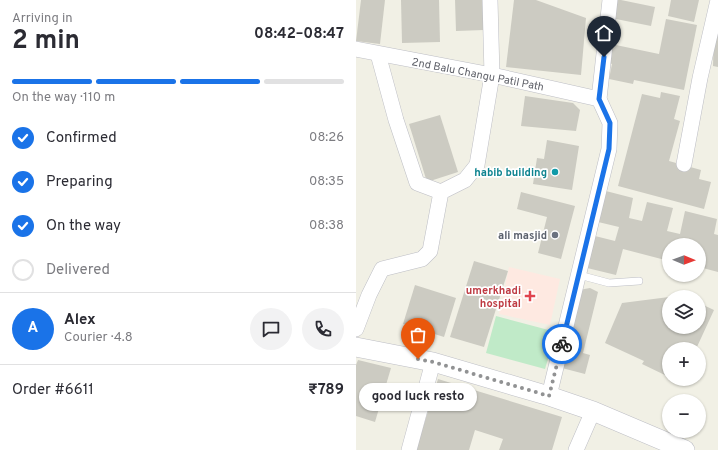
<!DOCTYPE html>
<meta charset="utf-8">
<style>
body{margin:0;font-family:Overpass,sans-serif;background:#f2f2f3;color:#2b2b33;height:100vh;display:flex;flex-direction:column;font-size:15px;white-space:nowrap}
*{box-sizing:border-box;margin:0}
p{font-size:13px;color:#7c7c81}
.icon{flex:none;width:22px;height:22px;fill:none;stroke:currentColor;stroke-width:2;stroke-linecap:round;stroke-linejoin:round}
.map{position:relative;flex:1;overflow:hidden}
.details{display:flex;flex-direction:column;background:#fff;width:356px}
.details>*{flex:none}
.needle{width:26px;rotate:91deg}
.fabs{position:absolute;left:306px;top:238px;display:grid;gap:8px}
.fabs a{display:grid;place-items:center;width:44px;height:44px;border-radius:50%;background:#fff;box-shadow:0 1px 3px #0004;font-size:20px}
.pin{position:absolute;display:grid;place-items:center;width:34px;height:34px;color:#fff;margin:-41px -17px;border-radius:50% 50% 50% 0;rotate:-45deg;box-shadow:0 0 4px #0007}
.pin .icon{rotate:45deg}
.courier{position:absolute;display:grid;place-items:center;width:40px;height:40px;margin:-20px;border:3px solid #1a73e8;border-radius:50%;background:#fff;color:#222;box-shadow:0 1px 5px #0007}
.bubble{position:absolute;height:28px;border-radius:14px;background:#fff;box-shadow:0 1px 3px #0004;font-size:13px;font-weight:700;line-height:28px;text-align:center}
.headline em{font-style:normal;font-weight:700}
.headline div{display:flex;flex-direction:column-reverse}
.headline{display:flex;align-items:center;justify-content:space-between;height:68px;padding:0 12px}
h1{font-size:26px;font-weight:700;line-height:30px}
.bar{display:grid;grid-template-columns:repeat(4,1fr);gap:6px 4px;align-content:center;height:48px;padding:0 12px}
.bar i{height:5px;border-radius:3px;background:#e1e1e2}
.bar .selected{background:#1a73e8}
.bar p{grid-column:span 4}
.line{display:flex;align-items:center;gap:10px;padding:0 12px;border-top:1px solid #e1e1e2}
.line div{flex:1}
.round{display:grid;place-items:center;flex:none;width:42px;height:42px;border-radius:21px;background:#f2f2f3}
ol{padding:0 12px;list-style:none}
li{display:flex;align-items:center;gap:12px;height:44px}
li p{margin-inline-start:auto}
li .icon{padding:4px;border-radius:50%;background:#1a73e8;color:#fff;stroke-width:4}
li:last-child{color:#7c7c81}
li i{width:22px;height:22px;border:2px solid #e1e1e2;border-radius:50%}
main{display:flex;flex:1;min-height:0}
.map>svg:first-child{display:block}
.medical{fill:#fee9e1}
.green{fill:#c0eac8}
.building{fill:#cccbc2}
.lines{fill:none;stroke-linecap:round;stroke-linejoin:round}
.service-casing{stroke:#bdbec5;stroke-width:8}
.minor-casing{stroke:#bdbec5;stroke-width:16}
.tertiary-casing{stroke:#bdbec5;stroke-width:20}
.service{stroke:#fff;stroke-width:7}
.minor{stroke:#fff;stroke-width:15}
.tertiary{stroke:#fff;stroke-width:19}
.done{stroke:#919293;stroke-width:4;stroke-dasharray:0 7.2}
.route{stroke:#1a73e8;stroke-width:5}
.culture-dot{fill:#0f9aa8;stroke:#fff;stroke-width:1.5}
.worship-dot{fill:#6b7280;stroke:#fff;stroke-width:1.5}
.health-dot{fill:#e0444e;stroke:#fff;stroke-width:1.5}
.labels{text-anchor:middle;stroke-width:3.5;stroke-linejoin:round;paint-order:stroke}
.street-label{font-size:11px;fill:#5d5f67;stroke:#fff}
.culture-label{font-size:11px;font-weight:bold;fill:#0d838f;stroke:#fff;text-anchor:end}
.worship-label{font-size:11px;font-weight:bold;fill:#5b616d;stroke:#fff;text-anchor:end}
.health-label{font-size:11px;font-weight:bold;fill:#be3a42;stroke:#fff;text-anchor:end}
</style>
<main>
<section class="details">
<div class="headline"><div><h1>2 min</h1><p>Arriving in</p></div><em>08:42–08:47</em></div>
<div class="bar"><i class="selected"></i><i class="selected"></i><i class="selected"></i><i></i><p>On the way · 110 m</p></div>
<ol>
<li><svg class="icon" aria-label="check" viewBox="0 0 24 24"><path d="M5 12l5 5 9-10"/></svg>Confirmed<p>08:26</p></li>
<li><svg class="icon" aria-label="check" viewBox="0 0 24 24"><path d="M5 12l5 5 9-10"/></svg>Preparing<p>08:35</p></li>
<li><svg class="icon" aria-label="check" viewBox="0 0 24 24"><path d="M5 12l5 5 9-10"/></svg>On the way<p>08:38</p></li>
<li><i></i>Delivered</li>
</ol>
<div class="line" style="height:72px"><b class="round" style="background:#1a73e8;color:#fff">A</b><div><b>Alex</b><p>Courier · 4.8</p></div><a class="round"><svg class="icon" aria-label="chat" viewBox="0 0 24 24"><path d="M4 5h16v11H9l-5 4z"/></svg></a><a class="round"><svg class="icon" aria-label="phone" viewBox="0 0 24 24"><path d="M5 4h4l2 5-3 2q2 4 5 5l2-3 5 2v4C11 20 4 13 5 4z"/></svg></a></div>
<div class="line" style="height:52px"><div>Order #6611</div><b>₹789</b></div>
</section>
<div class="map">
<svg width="362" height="450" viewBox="0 0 362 450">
<rect width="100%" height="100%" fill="#f1f0e5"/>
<polygon class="medical" points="153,267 204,279 194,325 143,314"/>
<polygon class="green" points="140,316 200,332 189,369 130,353"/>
<g class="building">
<polygon points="5,0 29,0 24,44 0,41"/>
<polygon points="45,0 83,0 84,42 46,43"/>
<polygon points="99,0 127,0 128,30 100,31"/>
<polygon points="158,0 180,0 230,18 225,75 150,67"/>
<polygon points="255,0 265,0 299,7 295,26 255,18"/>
<polygon points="315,0 343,0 338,22 312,16"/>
<polygon points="310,19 341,25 328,90 278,80 277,84 253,79 256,64 251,62 255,44 303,54"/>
<polygon points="358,29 362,29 362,67 357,66"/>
<polygon points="305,92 324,96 318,119 324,121 313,161 345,170 343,179 355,182 348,209 262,186 286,94 304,98"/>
<polygon points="169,96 217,103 224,110 220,131 165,126"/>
<polygon points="84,115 102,172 71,182 53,124"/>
<polygon points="191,140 223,146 216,190 177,184 181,158 188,159"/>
<polygon points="246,190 277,198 273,218 286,221 291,202 317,208 311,231 324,234 329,211 361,219 358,234 362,235 362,272 343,267 343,245 313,245 313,261 267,249 260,275 227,267 235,235 259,241 263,227 238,221"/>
<polygon points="165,192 219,206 205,259 182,253 191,217 161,209"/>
<polygon points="118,261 152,271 128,347 94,337"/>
<polygon points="59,285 100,298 88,337 47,324"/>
<polygon points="234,288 242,292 227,353 234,355 229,374 202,367 223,290"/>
<polygon points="313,297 313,327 343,327 343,303 358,310 340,349 313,349 313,377 286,364 288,361 249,343 266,303"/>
<polygon points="2,360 35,368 19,422 0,416 0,365"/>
<polygon points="82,379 206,417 196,450 143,450 147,439 119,430 113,450 60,450"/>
</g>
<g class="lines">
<g class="service-casing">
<polyline id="service" points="223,275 253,283 283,281"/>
</g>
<g class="minor-casing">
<g id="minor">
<polyline points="0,49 136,75 243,99"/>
<polyline points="22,54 40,120 61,183 85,192"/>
<polyline points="328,164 344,78 362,0"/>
<polyline points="0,329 13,295 26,269 66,259 74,251 85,192 109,180 121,165 136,75 134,0"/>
<polyline points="193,396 253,149 254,123 243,99 254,0"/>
<polyline points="53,450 77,362"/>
<polyline points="220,450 237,411"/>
</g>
</g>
<g class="tertiary-casing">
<polyline id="tertiary" points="0,347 77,362 193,396 237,411 329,450"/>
</g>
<use href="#service" class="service"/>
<use href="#minor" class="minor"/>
<use href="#tertiary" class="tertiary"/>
</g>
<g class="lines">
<polyline class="done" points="62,359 77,362 193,396 206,344"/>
<polyline class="route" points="206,344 253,149 254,123 243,99 248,57"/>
</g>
<circle class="culture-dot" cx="199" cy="172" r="4"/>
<circle class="worship-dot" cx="199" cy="235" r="4"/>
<path class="health-dot" d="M172 290h4v4h4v4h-4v4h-4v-4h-4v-4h4z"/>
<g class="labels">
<g class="street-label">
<text transform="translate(122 74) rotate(11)" y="4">2nd Balu Changu Patil Path</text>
</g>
<g class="culture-label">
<text x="191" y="176">habib building</text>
</g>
<g class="worship-label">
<text x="191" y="239">ali masjid</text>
</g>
<g class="health-label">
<text x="165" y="294">umerkhadi<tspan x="165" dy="13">hospital</tspan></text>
</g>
</g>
</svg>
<div class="fabs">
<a><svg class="needle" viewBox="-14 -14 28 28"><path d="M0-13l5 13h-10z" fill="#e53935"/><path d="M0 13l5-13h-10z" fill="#7c7c81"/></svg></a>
<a><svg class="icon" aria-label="layers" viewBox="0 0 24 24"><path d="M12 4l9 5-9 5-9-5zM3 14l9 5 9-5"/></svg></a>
<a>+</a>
<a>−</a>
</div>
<div class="pin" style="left:62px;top:359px;background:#ea580c"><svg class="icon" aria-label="bag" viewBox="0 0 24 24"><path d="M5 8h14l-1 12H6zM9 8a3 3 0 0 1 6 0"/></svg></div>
<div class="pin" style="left:248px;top:57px;background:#1f2937"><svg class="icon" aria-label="home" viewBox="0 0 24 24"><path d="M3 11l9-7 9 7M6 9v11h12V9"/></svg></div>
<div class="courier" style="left:206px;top:344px"><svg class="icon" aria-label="bike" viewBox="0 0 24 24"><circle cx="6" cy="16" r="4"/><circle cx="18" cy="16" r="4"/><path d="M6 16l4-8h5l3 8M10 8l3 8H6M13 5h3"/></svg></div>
<div class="bubble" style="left:3px;top:383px;width:118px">good luck resto</div>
</div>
</main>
